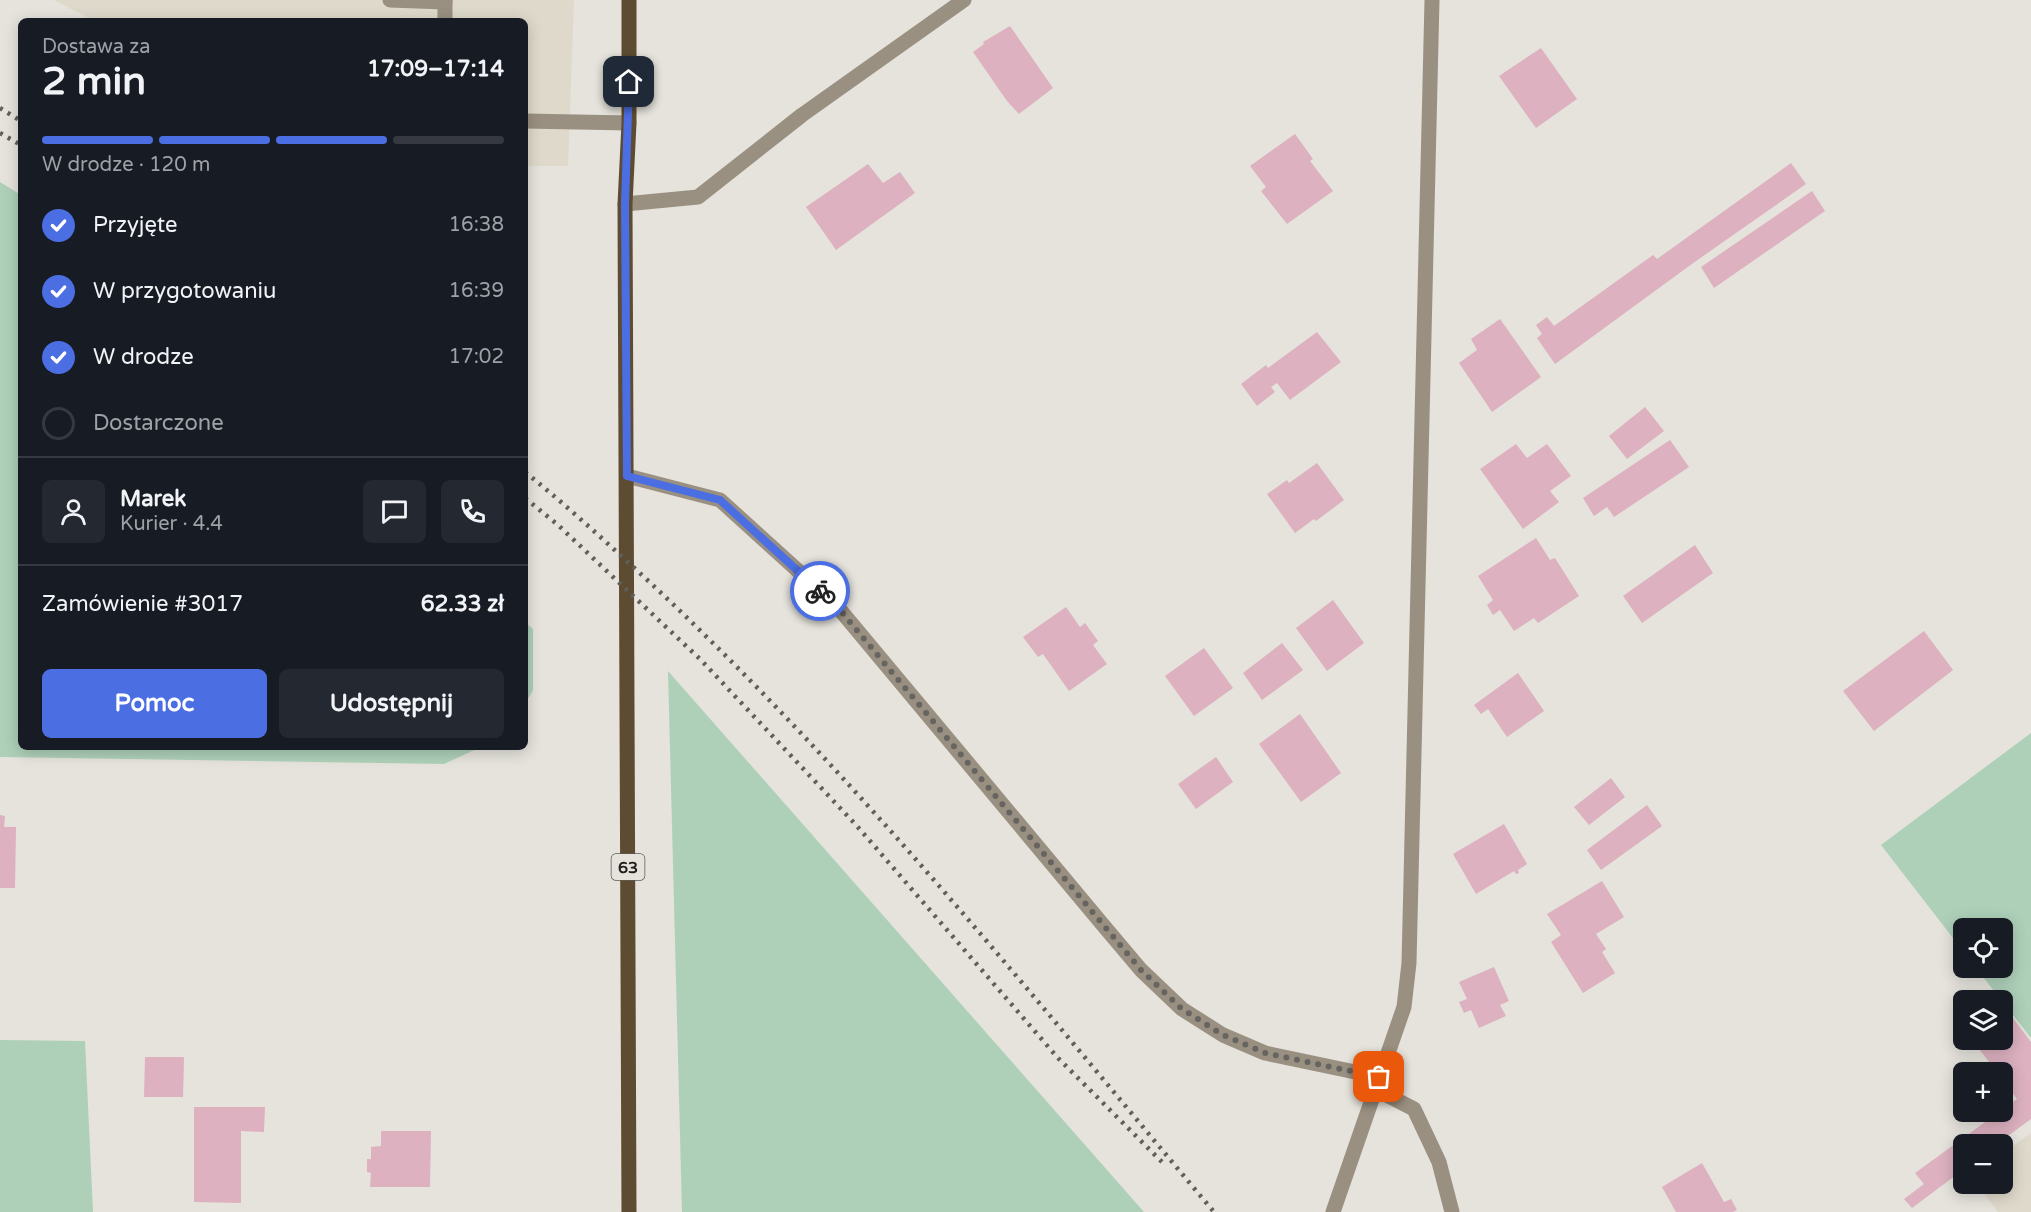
<!DOCTYPE html>
<html lang="pl">
<meta charset="utf-8">
<style>
body{margin:0;font-family:"Varela Round",sans-serif;background:#242831;color:#f1f3f6;height:100vh;display:flex;flex-direction:column;font-size:22px;white-space:nowrap}
*{box-sizing:border-box;margin:0}
p{font-size:20px;color:#9ea1a6}
.icon{flex:none;width:33px;height:33px;fill:none;stroke:currentColor;stroke-width:2;stroke-linecap:round;stroke-linejoin:round}
.map{position:relative;flex:1;overflow:hidden}
.sheet{position:absolute;left:18px;top:18px;width:510px;height:732px;display:flex;flex-direction:column;background:#171b24;border-radius:9px;box-shadow:0 3px 15px #0003}
.sheet>*{flex:none}
.tools{position:absolute;left:1953px;top:918px;display:grid;gap:12px}
.tools a{display:grid;place-items:center;width:60px;height:60px;border-radius:9px;background:#171b24;box-shadow:0 3px 15px #0003;font-size:30px}
.pin{position:absolute;display:grid;place-items:center;width:51px;height:51px;color:#fff;margin:-26px;border-radius:12px;box-shadow:0 3px 9px #0006}
.courier{position:absolute;display:grid;place-items:center;width:60px;height:60px;margin:-30px;border:4px solid #4b6ee2;border-radius:50%;background:#fff;color:#222;box-shadow:0 2px 8px #0007}
.head em{font-style:normal;font-weight:700}
.head div{display:flex;flex-direction:column-reverse}
.head{display:flex;align-items:center;justify-content:space-between;height:102px;padding:0 24px}
h1{font-size:39px;font-weight:700;line-height:45px}
.bar{display:grid;grid-template-columns:repeat(4,1fr);gap:9px 6px;align-content:center;height:72px;padding:0 24px}
.bar i{height:8px;border-radius:4px;background:#363941}
.bar .on{background:#4b6ee2}
.bar p{grid-column:span 4}
.line{display:flex;align-items:center;gap:15px;padding:0 24px;border-top:2px solid #363941}
.line div{flex:1}
.round{display:grid;place-items:center;flex:none;width:63px;height:63px;border-radius:9px;background:#242831}
ol{padding:0 24px;list-style:none}
li{display:flex;align-items:center;gap:18px;height:66px}
li p{margin-inline-start:auto}
li .icon{padding:6px;border-radius:50%;background:#4b6ee2;color:#fff;stroke-width:4}
li:last-child{color:#9ea1a6}
li i{width:33px;height:33px;border:3px solid #363941;border-radius:50%}
.action{display:flex;gap:12px;margin-top:auto;padding:12px 24px}
.action a{flex:1;height:69px;border-radius:9px;background:#4b6ee2;color:#fff;font-size:24px;font-weight:700;line-height:69px;text-align:center}
.action a+a{background:#242831;color:#f1f3f6}
.map>svg:first-child{display:block}
.built{fill:#ded9cb}
.green{fill:#aed0b9}
.building{fill:#ddb1c0}
.lines{fill:none;stroke-linecap:round;stroke-linejoin:round}
.lane{stroke:#9a9081;stroke-width:15}
.street{stroke:#9a9081;stroke-width:15}
.primary{stroke:#5d4c31;stroke-width:15}
.rail{stroke:#605f5b;stroke-width:4.5;stroke-dasharray:3 6;stroke-linecap:butt}
.done{stroke:#666460;stroke-width:6;stroke-dasharray:0 10.8}
.route{stroke:#4b6ee2;stroke-width:8}
.labels{text-anchor:middle;stroke-width:4.5;stroke-linejoin:round;paint-order:stroke}
.shield{fill:#e5e3dc;stroke:#5c5a57;stroke-width:1.5}
.shield-label{font-size:16px;font-weight:bold;fill:#21201e}
</style>
<div class="map">
<svg width="2031" height="1212" viewBox="0 0 2031 1212">
<rect width="100%" height="100%" fill="#e5e3dc"/>
<g class="built">
<polygon points="54,0 574,0 568,166 525,166 525,21 95,21"/>
<polygon points="2031,1133 2031,1212 1998,1212 1977,1184 2002,1184 2003,1153"/>
</g>
<g class="green">
<polygon points="0,182 21,195 21,747 481,747 444,764 0,757"/>
<polygon points="525,622 533,629 533,690 525,704"/>
<polygon points="668,671 1144,1212 682,1212"/>
<polygon points="2031,733 2031,1038 1976,968 2002,968 2002,928 1964,928 1963,951 1881,845"/>
<polygon points="0,1040 85,1041 93,1212 0,1212"/>
</g>
<g class="building">
<polygon points="1010,26 1053,88 1019,114 1007,101 973,52 984,44 983,42"/>
<polygon points="1541,48 1577,99 1536,128 1499,76"/>
<polygon points="1295,134 1313,159 1310,161 1333,191 1287,224 1261,191 1266,187 1250,166"/>
<polygon points="1791,163 1806,184 1696,261 1555,364 1537,338 1542,334 1536,325 1547,317 1554,326 1653,255 1657,259"/>
<polygon points="868,164 883,183 900,172 915,193 836,250 806,207"/>
<polygon points="1812,191 1825,211 1714,288 1701,267"/>
<polygon points="1500,319 1541,377 1492,412 1459,363 1477,350 1471,339"/>
<polygon points="1317,332 1341,362 1290,400 1277,383 1271,387 1275,392 1257,406 1241,384 1266,365 1268,368"/>
<polygon points="1645,407 1664,431 1627,459 1609,436"/>
<polygon points="1670,440 1689,467 1614,517 1607,507 1594,516 1583,498"/>
<polygon points="1516,444 1527,458 1547,444 1571,476 1550,491 1559,502 1523,529 1480,469"/>
<polygon points="1317,463 1344,500 1316,521 1314,519 1295,533 1267,494 1287,480 1289,483"/>
<polygon points="1536,538 1550,560 1555,558 1579,596 1538,623 1534,618 1514,631 1500,610 1493,615 1487,605 1493,600 1478,576"/>
<polygon points="1695,545 1713,573 1642,623 1623,596"/>
<polygon points="1333,600 1364,643 1327,671 1296,628"/>
<polygon points="1066,607 1080,627 1085,623 1098,641 1093,645 1107,664 1069,691 1043,654 1038,657 1023,637"/>
<polygon points="1924,631 1953,670 1874,731 1843,691"/>
<polygon points="1282,643 1303,670 1262,700 1243,673"/>
<polygon points="1204,648 1233,688 1194,716 1165,676"/>
<polygon points="1518,673 1544,711 1507,737 1488,709 1481,714 1474,705"/>
<polygon points="1300,714 1341,773 1301,802 1259,744"/>
<polygon points="1216,757 1233,782 1196,809 1178,784"/>
<polygon points="1611,778 1625,797 1589,825 1574,807"/>
<polygon points="1647,805 1662,826 1601,870 1587,850"/>
<polygon points="0,815 5,816 4,827 16,827 15,888 0,888"/>
<polygon points="1504,824 1527,864 1518,870 1519,873 1516,874 1514,871 1476,894 1453,854"/>
<polygon points="1602,881 1624,917 1596,934 1606,949 1602,952 1615,973 1583,993 1551,942 1561,935 1547,914"/>
<polygon points="1494,967 1509,1001 1500,1005 1506,1016 1479,1028 1471,1010 1464,1013 1459,1002 1467,999 1459,982"/>
<polygon points="2007,1010 2031,1042 2031,1119 1997,1144 1964,1144 1964,1169 1912,1208 1904,1199 1924,1184 1915,1173 1999,1112 2002,1112 2002,1109 2017,1099 2002,1079 2002,1072 1997,1072 1972,1040 2002,1040 2002,1013"/>
<polygon points="145,1057 184,1057 183,1097 144,1097"/>
<polygon points="194,1107 265,1107 264,1132 241,1131 241,1203 194,1202"/>
<polygon points="381,1131 431,1131 430,1187 370,1187 371,1173 367,1172 367,1159 371,1159 371,1147 381,1146"/>
<polygon points="1702,1163 1724,1202 1731,1199 1737,1210 1733,1212 1676,1212 1662,1187"/>
</g>
<g class="lines">
<g class="lane">
<polyline points="390,0 445,2"/>
<polyline points="445,21 445,0"/>
<polyline points="525,121 629,123"/>
<polyline points="625,204 698,197 802,115 964,0"/>
</g>
<g class="street">
<polyline points="627,476 720,500 836,605 1103,925 1141,970 1182,1009 1223,1035 1265,1053 1379,1077"/>
<polyline points="1375,1089 1414,1109 1439,1162 1452,1212"/>
<polyline points="1333,1212 1404,1007 1409,963 1432,0"/>
</g>
<polyline class="primary" points="629,0 629,123 625,204 629,1212"/>
<g class="rail">
<polyline points="0,108 21,121"/>
<polyline points="0,133 21,145"/>
<path d="M525,472C566,505 604,540 643,576C852,770 1031,994 1214,1212"/>
<polyline points="525,498 558,525 701,660 857,826 1058,1058 1162,1162"/>
</g>
</g>
<g class="lines">
<polyline class="done" points="820,591 836,605 865,640 1116,940 1141,970 1182,1009 1223,1035 1265,1053 1379,1077"/>
<polyline class="route" points="629,82 625,204 627,476 720,500 820,591"/>
</g>
<g class="labels">
<rect class="shield" x="611.5" y="854" width="33" height="26" rx="4.5"/>
<g class="shield-label">
<text x="628" y="873">63</text>
</g>
</g>
</svg>
<div class="tools">
<a><svg class="icon" aria-label="locate" viewBox="0 0 24 24"><circle cx="12" cy="12" r="6"/><path d="M12 2v4M12 18v4M2 12h4M18 12h4"/></svg></a>
<a><svg class="icon" aria-label="layers" viewBox="0 0 24 24"><path d="M12 4l9 5-9 5-9-5zM3 14l9 5 9-5"/></svg></a>
<a>+</a>
<a>−</a>
</div>
<div class="pin" style="left:1379px;top:1077px;background:#ea580c"><svg class="icon" aria-label="bag" viewBox="0 0 24 24"><path d="M5 8h14l-1 12H6zM9 8a3 3 0 0 1 6 0"/></svg></div>
<div class="pin" style="left:629px;top:82px;background:#1f2937"><svg class="icon" aria-label="home" viewBox="0 0 24 24"><path d="M3 11l9-7 9 7M6 9v11h12V9"/></svg></div>
<div class="courier" style="left:820px;top:591px"><svg class="icon" aria-label="bike" viewBox="0 0 24 24"><circle cx="6" cy="16" r="4"/><circle cx="18" cy="16" r="4"/><path d="M6 16l4-8h5l3 8M10 8l3 8H6M13 5h3"/></svg></div>
<section class="sheet">
<div class="head"><div><h1>2 min</h1><p>Dostawa za</p></div><em>17:09–17:14</em></div>
<div class="bar"><i class="on"></i><i class="on"></i><i class="on"></i><i></i><p>W drodze · 120 m</p></div>
<ol>
<li><svg class="icon" aria-label="check" viewBox="0 0 24 24"><path d="M5 12l5 5 9-10"/></svg>Przyjęte<p>16:38</p></li>
<li><svg class="icon" aria-label="check" viewBox="0 0 24 24"><path d="M5 12l5 5 9-10"/></svg>W przygotowaniu<p>16:39</p></li>
<li><svg class="icon" aria-label="check" viewBox="0 0 24 24"><path d="M5 12l5 5 9-10"/></svg>W drodze<p>17:02</p></li>
<li><i></i>Dostarczone</li>
</ol>
<div class="line" style="height:108px"><a class="round"><svg class="icon" aria-label="person" viewBox="0 0 24 24"><circle cx="12" cy="8" r="4"/><path d="M4 21q1-7 8-7t8 7"/></svg></a><div><b>Marek</b><p>Kurier · 4.4</p></div><a class="round"><svg class="icon" aria-label="chat" viewBox="0 0 24 24"><path d="M4 5h16v11H9l-5 4z"/></svg></a><a class="round"><svg class="icon" aria-label="phone" viewBox="0 0 24 24"><path d="M5 4h4l2 5-3 2q2 4 5 5l2-3 5 2v4C11 20 4 13 5 4z"/></svg></a></div>
<div class="line" style="height:78px"><div>Zamówienie #3017</div><b>62.33 zł</b></div>
<div class="action"><a>Pomoc</a><a>Udostępnij</a></div>
</section>
</div>
